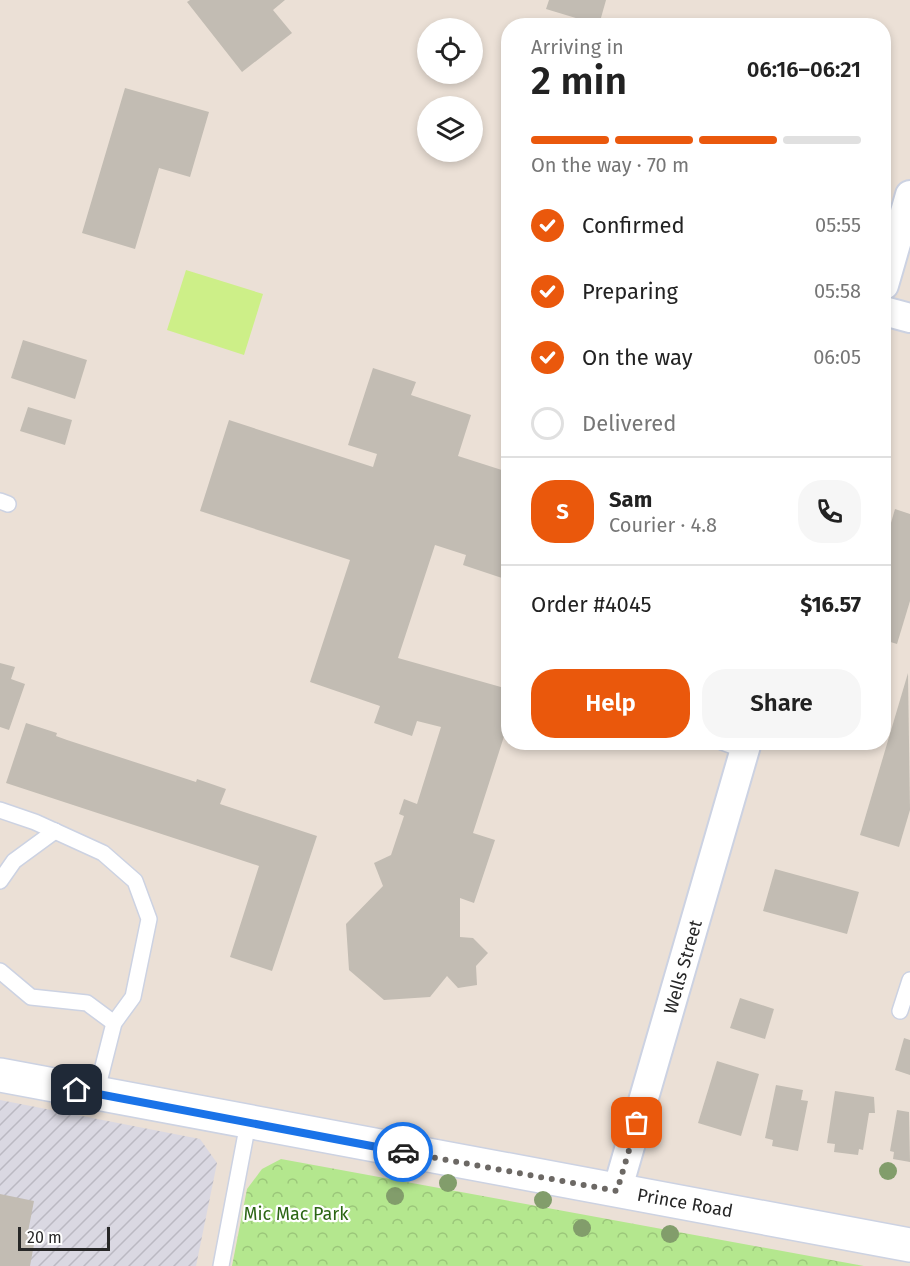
<!DOCTYPE html>
<meta charset="utf-8">
<style>
body{margin:0;font-family:"Fira Sans",sans-serif;background:#f6f6f6;color:#222;height:100vh;display:flex;flex-direction:column;font-size:22px;white-space:nowrap}
*{box-sizing:border-box;margin:0}
p{font-size:20px;color:#767676}
.icon{flex:none;width:33px;height:33px;fill:none;stroke:currentColor;stroke-width:2;stroke-linecap:round;stroke-linejoin:round}
.map{position:relative;flex:1;overflow:hidden}
.side{position:absolute;left:501px;top:18px;width:390px;height:732px;display:flex;flex-direction:column;background:#fff;border-radius:24px;box-shadow:0 3px 9px #0003}
.side>*{flex:none}
.buttons{position:absolute;left:417px;top:18px;display:grid;gap:12px}
.buttons a{display:grid;place-items:center;width:66px;height:66px;border-radius:50%;background:#fff;box-shadow:0 3px 9px #0003;font-size:30px}
.scale{position:absolute;left:18px;bottom:15px;width:92px;box-sizing:border-box;padding-left:6px;border:3px solid #272727;border-top:0;font-size:16px;line-height:21px;white-space:nowrap;color:#272727;-webkit-text-stroke:4px #fff;paint-order:stroke}
.pin{position:absolute;display:grid;place-items:center;width:51px;height:51px;color:#fff;margin:-26px;border-radius:12px;box-shadow:0 3px 9px #0006}
.courier{position:absolute;display:grid;place-items:center;width:60px;height:60px;margin:-30px;border:4px solid #1a73e8;border-radius:50%;background:#fff;color:#222;box-shadow:0 2px 8px #0007}
.overview em{font-style:normal;font-weight:600}
.overview div{display:flex;flex-direction:column-reverse}
.overview{display:flex;align-items:center;justify-content:space-between;height:102px;padding:0 30px}
h1{font-size:39px;font-weight:600;line-height:45px}
.bar{display:grid;grid-template-columns:repeat(4,1fr);gap:9px 6px;align-content:center;height:72px;padding:0 30px}
.bar i{height:8px;border-radius:4px;background:#e0e0e0}
.bar .selected{background:#ea580c}
.bar p{grid-column:span 4}
.line{display:flex;align-items:center;gap:15px;padding:0 30px;border-top:2px solid #e0e0e0}
.line div{flex:1}
.round{display:grid;place-items:center;flex:none;width:63px;height:63px;border-radius:24px;background:#f6f6f6}
ol{padding:0 30px;list-style:none}
li{display:flex;align-items:center;gap:18px;height:66px}
li p{margin-inline-start:auto}
li .icon{padding:6px;border-radius:50%;background:#ea580c;color:#fff;stroke-width:4}
li:last-child{color:#767676}
li i{width:33px;height:33px;border:3px solid #e0e0e0;border-radius:50%}
.action{display:flex;gap:12px;margin-top:auto;padding:12px 30px}
.action a{flex:1;height:69px;border-radius:24px;background:#ea580c;color:#fff;font-size:24px;font-weight:600;line-height:69px;text-align:center}
.action a+a{background:#f6f6f6;color:#222}
.map>svg:first-child{display:block}
.industrial{fill:url(#industrial-furrows)}
.forest{fill:url(#forest-crowns)}
.pitch{fill:#cdef88}
.building{fill:#c2bcb3}
.lines{fill:none;stroke-linecap:round;stroke-linejoin:round}
.lane-casing{stroke:#ccd2e2;stroke-width:18}
.street-casing{stroke:#ccd2e2;stroke-width:32}
.secondary-casing{stroke:#ccd2e2;stroke-width:36}
.lane{stroke:#fff;stroke-width:15}
.street{stroke:#fff;stroke-width:28}
.secondary{stroke:#fff;stroke-width:33}
.tree{fill:#829d6b}
.done{stroke:#6c6864;stroke-width:6;stroke-dasharray:0 10.8}
.route{stroke:#1a73e8;stroke-width:8}
.labels{text-anchor:middle;stroke-width:4.5;stroke-linejoin:round;paint-order:stroke}
.street-label{font-size:18px;fill:#272727;stroke:#fff}
.park-label{font-size:18px;fill:#2c6614;stroke:#fff}
</style>
<div class="map">
<svg width="910" height="1266" viewBox="0 0 910 1266">
<defs>
<pattern id="industrial-furrows" width="10" height="10" patternUnits="userSpaceOnUse" patternTransform="scale(1.5)"><rect width="10" height="10" fill="#dad8e2"/><path d="M-1 1l2-2M0 10L10 0M9 11l2-2" fill="none" stroke="#bbb9c2"/></pattern>
<pattern id="forest-crowns" width="20" height="18" patternUnits="userSpaceOnUse" patternTransform="scale(1.5)"><rect width="20" height="18" fill="#b4e78e"/><path d="M2 6a3 3 0 1 1 6 0M12 15a3 3 0 1 1 6 0" fill="none" stroke="#9bc67a"/></pattern>
</defs>
<rect width="100%" height="100%" fill="#ebe0d6"/>
<polygon class="industrial" points="0,1100 200,1139 217,1163 196,1266 0,1266"/>
<polygon class="forest" points="281,1159 864,1266 232,1266 247,1189 262,1169"/>
<polygon class="pitch" points="186,270 263,294 244,355 167,330"/>
<g class="building">
<polygon points="190,0 285,0 273,10 292,33 242,72 187,2"/>
<polygon points="549,0 606,0 599,25 546,9"/>
<polygon points="125,88 209,112 190,177 159,168 135,249 82,233"/>
<polygon points="23,340 87,360 75,399 11,378"/>
<polygon points="373,368 416,382 411,395 471,415 458,456 508,472 508,580 463,565 466,555 435,545 398,658 508,689 508,724 473,833 495,840 474,903 460,898 460,937 473,938 488,953 476,966 477,985 458,988 447,976 430,997 384,1000 349,970 346,924 383,886 374,863 391,855 404,816 399,814 404,799 417,804 441,727 417,721 412,736 374,723 380,706 310,682 350,560 200,511 229,420 373,467 377,454 348,445"/>
<polygon points="28,407 72,420 65,445 20,431"/>
<polygon points="895,509 910,514 910,601 897,644 884,640 884,547"/>
<polygon points="0,663 15,667 11,679 25,684 9,730 0,727"/>
<polygon points="908,673 910,810 899,847 860,835"/>
<polygon points="26,723 57,733 56,736 67,740 196,782 197,779 226,789 220,804 317,836 272,971 230,957 259,866 6,783"/>
<polygon points="775,869 859,892 847,934 763,911"/>
<polygon points="740,998 774,1009 765,1039 730,1028"/>
<polygon points="904,1038 910,1040 910,1075 895,1070"/>
<polygon points="717,1061 759,1074 741,1136 698,1123"/>
<polygon points="776,1085 803,1090 801,1100 808,1101 798,1151 772,1146 773,1140 765,1138"/>
<polygon points="835,1091 874,1097 875,1113 869,1113 863,1150 859,1149 858,1155 834,1152 835,1144 827,1143"/>
<polygon points="897,1110 909,1112 910,1162 893,1159 894,1152 890,1151"/>
<polygon points="0,1194 34,1201 27,1237 35,1239 30,1266 0,1266"/>
</g>
<g class="lines">
<g class="lane-casing">
<g id="lane">
<polyline points="0,501 8,504"/>
<polyline points="722,742 744,750"/>
<polyline points="0,810 35,822 103,853 135,881 149,919 133,997 114,1023 96,1094"/>
<polyline points="0,881 14,861 55,831"/>
<polyline points="0,971 31,997 87,1003 114,1023"/>
<polyline points="900,1011 910,980"/>
<polyline points="221,1266 248,1123"/>
</g>
</g>
<g class="street-casing">
<g id="street">
<polyline points="884,285 910,195"/>
<polyline points="884,311 910,318"/>
<polyline points="617,1191 747,742"/>
</g>
</g>
<g class="secondary-casing">
<polyline id="secondary" points="0,1075 910,1245"/>
</g>
<use href="#lane" class="lane"/>
<use href="#street" class="street"/>
<use href="#secondary" class="secondary"/>
</g>
<g class="tree">
<circle cx="888" cy="1171" r="9"/>
<circle cx="448" cy="1183" r="9"/>
<circle cx="395" cy="1196" r="9"/>
<circle cx="543" cy="1200" r="9"/>
<circle cx="582" cy="1228" r="9"/>
<circle cx="670" cy="1234" r="9"/>
</g>
<g class="lines">
<polyline class="done" points="403,1152 617,1191 637,1123"/>
<polyline class="route" points="77,1090 403,1152"/>
</g>
<g class="labels">
<g class="street-label">
<text transform="translate(683 967) rotate(-74)" y="6">Wells Street</text>
<text transform="translate(685 1203) rotate(10)" y="6">Prince Road</text>
</g>
<g class="park-label">
<text x="296" y="1220">Mic Mac Park</text>
</g>
</g>
</svg>
<div class="buttons">
<a><svg class="icon" aria-label="locate" viewBox="0 0 24 24"><circle cx="12" cy="12" r="6"/><path d="M12 2v4M12 18v4M2 12h4M18 12h4"/></svg></a>
<a><svg class="icon" aria-label="layers" viewBox="0 0 24 24"><path d="M12 4l9 5-9 5-9-5zM3 14l9 5 9-5"/></svg></a>
</div>
<div class="scale">20 m</div>
<div class="pin" style="left:637px;top:1123px;background:#ea580c"><svg class="icon" aria-label="bag" viewBox="0 0 24 24"><path d="M5 8h14l-1 12H6zM9 8a3 3 0 0 1 6 0"/></svg></div>
<div class="pin" style="left:77px;top:1090px;background:#1f2937"><svg class="icon" aria-label="home" viewBox="0 0 24 24"><path d="M3 11l9-7 9 7M6 9v11h12V9"/></svg></div>
<div class="courier" style="left:403px;top:1152px"><svg class="icon" aria-label="car" viewBox="0 0 24 24"><path d="M5 17H2v-5l4-1 3-4h7l3 4 3 1v5h-3M9 17h6M6 11h13"/><circle cx="7" cy="17" r="2"/><circle cx="17" cy="17" r="2"/></svg></div>
<section class="side">
<div class="overview"><div><h1>2 min</h1><p>Arriving in</p></div><em>06:16–06:21</em></div>
<div class="bar"><i class="selected"></i><i class="selected"></i><i class="selected"></i><i></i><p>On the way · 70 m</p></div>
<ol>
<li><svg class="icon" aria-label="check" viewBox="0 0 24 24"><path d="M5 12l5 5 9-10"/></svg>Confirmed<p>05:55</p></li>
<li><svg class="icon" aria-label="check" viewBox="0 0 24 24"><path d="M5 12l5 5 9-10"/></svg>Preparing<p>05:58</p></li>
<li><svg class="icon" aria-label="check" viewBox="0 0 24 24"><path d="M5 12l5 5 9-10"/></svg>On the way<p>06:05</p></li>
<li><i></i>Delivered</li>
</ol>
<div class="line" style="height:108px"><b class="round" style="background:#ea580c;color:#fff">S</b><div><b>Sam</b><p>Courier · 4.8</p></div><a class="round"><svg class="icon" aria-label="phone" viewBox="0 0 24 24"><path d="M5 4h4l2 5-3 2q2 4 5 5l2-3 5 2v4C11 20 4 13 5 4z"/></svg></a></div>
<div class="line" style="height:78px"><div>Order #4045</div><b>$16.57</b></div>
<div class="action"><a>Help</a><a>Share</a></div>
</section>
</div>
